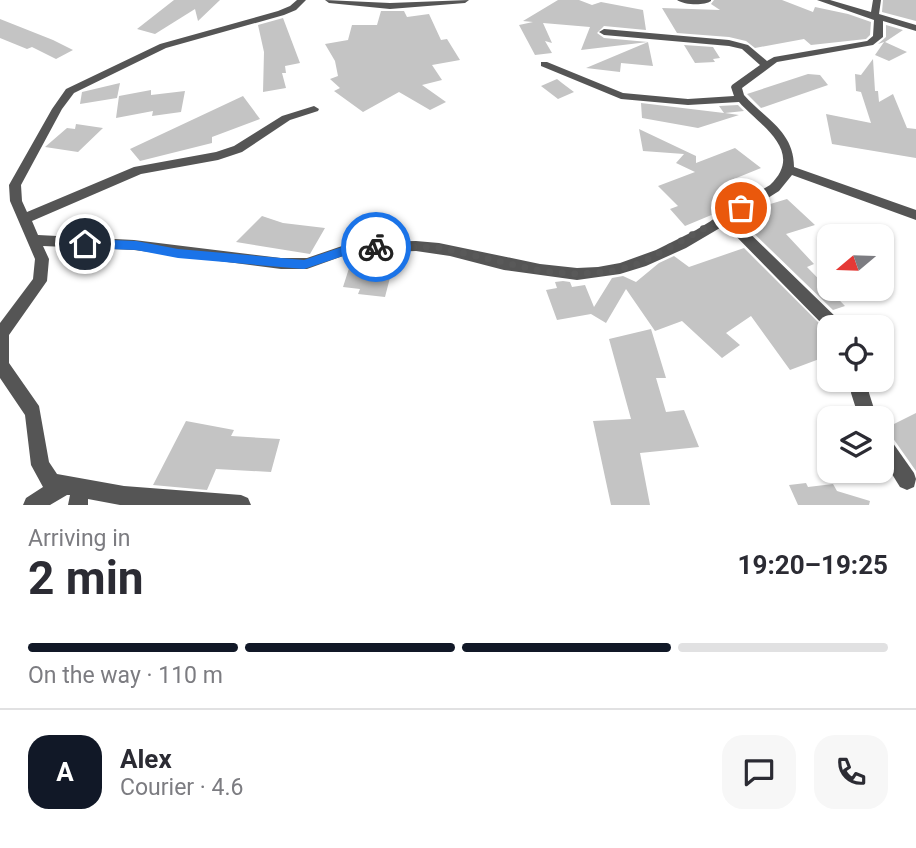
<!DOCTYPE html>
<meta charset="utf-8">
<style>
body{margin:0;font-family:Roboto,sans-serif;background:#f7f7f7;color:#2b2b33;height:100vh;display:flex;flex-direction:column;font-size:26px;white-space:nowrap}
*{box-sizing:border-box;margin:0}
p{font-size:23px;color:#7c7c81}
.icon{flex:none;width:38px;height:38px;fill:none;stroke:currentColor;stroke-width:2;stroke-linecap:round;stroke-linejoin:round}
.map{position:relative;height:505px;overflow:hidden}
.panel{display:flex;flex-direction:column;background:#fff;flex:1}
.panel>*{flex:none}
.needle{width:46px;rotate:251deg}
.tools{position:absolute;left:817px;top:224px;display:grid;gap:14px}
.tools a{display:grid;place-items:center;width:77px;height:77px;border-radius:14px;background:#fff;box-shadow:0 2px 5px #0004;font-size:35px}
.pin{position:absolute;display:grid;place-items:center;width:60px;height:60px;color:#fff;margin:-30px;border:4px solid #fff;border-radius:50%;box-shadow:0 2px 7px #0007}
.courier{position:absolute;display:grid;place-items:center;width:70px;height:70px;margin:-35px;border:5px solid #1a73e8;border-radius:50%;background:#fff;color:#222;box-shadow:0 2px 9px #0007}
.headline em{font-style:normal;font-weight:700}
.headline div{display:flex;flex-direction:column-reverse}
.headline{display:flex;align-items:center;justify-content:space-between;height:119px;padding:0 28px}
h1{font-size:46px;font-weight:700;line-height:52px}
.bar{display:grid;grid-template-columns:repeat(4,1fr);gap:10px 7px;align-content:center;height:84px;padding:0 28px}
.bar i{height:9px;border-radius:5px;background:#e1e1e2}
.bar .current{background:#111827}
.bar p{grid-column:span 4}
.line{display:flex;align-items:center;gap:18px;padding:0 28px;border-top:2px solid #e1e1e2}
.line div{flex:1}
.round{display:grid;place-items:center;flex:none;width:74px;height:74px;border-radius:21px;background:#f7f7f7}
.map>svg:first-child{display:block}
.building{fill:#c4c4c4}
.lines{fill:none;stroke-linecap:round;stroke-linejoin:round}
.minor{fill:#555;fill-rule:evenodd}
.route{fill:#1a73e8}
.done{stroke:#595959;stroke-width:7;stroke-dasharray:0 12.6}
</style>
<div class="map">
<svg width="916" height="505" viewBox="0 0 916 505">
<rect width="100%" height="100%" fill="#fff"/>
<g class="building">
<polygon points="174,0 220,0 198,21 195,9 155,34 137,29"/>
<polygon points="558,0 579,0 592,5 601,2 643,10 646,30 604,26 597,33 604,38 648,42 581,50 590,27 543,23 552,43 545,41 552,53 535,55 519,25 533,22 523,21"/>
<polygon points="714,0 782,0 813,12 815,7 848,14 871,22 870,35 866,39 811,45 804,39 755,48 746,41 729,37 677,33 662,8 720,10 711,4"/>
<polygon points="883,0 916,0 916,21 882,12"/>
<polygon points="381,11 404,11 407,17 429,14 441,40 447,39 460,60 432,65 442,80 422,85 446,102 430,110 399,92 363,112 334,91 340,88 330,79 338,76 335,61 325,44 348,40 352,25 377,25"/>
<polygon points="283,18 300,63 285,66 286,73 282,73 286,88 263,92 264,52 258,25"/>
<polygon points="0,19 53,40 73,50 56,59 32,47 27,49 0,38"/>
<polygon points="886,25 903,30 885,42 907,52 889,61 875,55 884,42 878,44 886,37"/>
<polygon points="648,42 653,66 621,63 620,72 586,68"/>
<polygon points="684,45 713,47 720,58 713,59 715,62 695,63"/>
<polygon points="873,59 875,91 878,91 879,102 893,94 907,128 916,129 916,158 832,144 826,114 871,123 861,92 856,91 855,74 861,75"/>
<polygon points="808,74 820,75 828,85 761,108 747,94"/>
<polygon points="557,79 562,83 574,92 558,99 541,86"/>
<polygon points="120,83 117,98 80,104 82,92"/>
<polygon points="151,90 151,95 185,91 181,112 152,116 153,111 116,118 119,96"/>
<polygon points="243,96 260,119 212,137 212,143 140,161 130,149"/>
<polygon points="641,103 724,113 719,106 738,105 744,111 725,113 739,115 698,128 642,118"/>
<polygon points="76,124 103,128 78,152 45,147 67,128 75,129"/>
<polygon points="639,129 696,156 696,163 735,148 761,168 729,181 732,183 727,186 744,198 721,211 685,226 670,209 678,206 658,186 695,172 676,163 684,154 643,151"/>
<polygon points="787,199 815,225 786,234 814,264 807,267 845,306 833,310 739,219 757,208"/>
<polygon points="262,216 283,223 325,228 310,254 236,242"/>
<polygon points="744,248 830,334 830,355 790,370 751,316 726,333 740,345 722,358 682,321 655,331 626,289 606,323 591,314 557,320 546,290 557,288 555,282 563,281 570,282 572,287 585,285 594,307 612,278 623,276 636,282 659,263 674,256 689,267"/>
<polygon points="351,262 393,266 385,297 358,294 360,289 343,287"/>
<polygon points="651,329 666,378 656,378 666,412 684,410 699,447 640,453 650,505 611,505 593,421 631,419 609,339"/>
<polygon points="916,413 916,471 890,434 882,430"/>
<polygon points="186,421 234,430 231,436 280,439 271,472 216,469 207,490 153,485"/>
<polygon points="806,483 808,487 833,484 837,491 870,501 869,505 798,505 789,485"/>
</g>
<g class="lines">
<g class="minor">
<path d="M297,0H306L296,10L284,15L166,48L74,93L62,109L21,185L22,201L27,212L134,167L216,152L234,146L282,116L314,106L319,109L318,111L290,120L242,152L218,160L141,174L32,221L38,235L134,240L281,258H307L342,246L360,242L416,241L439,243L540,264L577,268L598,267L620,263L656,250L696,230L770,185C806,151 759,125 739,102L688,105L621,99L541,66V62H547L623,93L688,99L734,96L731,87L732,85L760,65L742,49L729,46L604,35L599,32L604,29L729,40L748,45L767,61L774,57L867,41L873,36L874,20L817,0H830L871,12L873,0H881L879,14L916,25V31L883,21V37L873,45L777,62L742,88L744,95C765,119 794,131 794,167L916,210V220L792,175L779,191L735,219L841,322L843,327H830V332L725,225L686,248L646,266L620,274L577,280L504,270L450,256L416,251L360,253L343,256L307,269H281L134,250L43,246L49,259L47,281L9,335V363L39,406L49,462L57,474L124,486L241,495L248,498L251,505H120L88,499V505H68L70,495H67L50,505H23L26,498L43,487L31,465L25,415L0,378V323L33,279L35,259L10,201L9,185L52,109L66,89L160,44L278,11L290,6Z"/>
<polygon points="325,0 390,3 469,0 465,3 390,9 329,3"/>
<path d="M677,0H711V1C704,6 684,5 677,0Z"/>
<polygon points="852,380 868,380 869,393 877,418 859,418 851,393"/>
<polygon points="882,433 888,436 914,473 916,479 914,487 907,490 900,487 882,458"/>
</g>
</g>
<polygon class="route" points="85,239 136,241 178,249 304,260 342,247 376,242 381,247 376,251 343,256 304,269 178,258 136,250 85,248 80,244"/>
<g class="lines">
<polyline class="done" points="376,247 437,247 541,271 579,274 613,271 641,263 741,208"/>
</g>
</svg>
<div class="tools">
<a><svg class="needle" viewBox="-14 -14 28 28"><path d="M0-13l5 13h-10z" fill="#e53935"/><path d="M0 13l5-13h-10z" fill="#7c7c81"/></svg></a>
<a><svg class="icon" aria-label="locate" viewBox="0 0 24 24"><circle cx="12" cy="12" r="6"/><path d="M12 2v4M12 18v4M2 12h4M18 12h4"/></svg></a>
<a><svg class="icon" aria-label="layers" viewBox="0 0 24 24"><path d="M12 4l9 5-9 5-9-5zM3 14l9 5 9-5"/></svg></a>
</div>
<div class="pin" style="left:741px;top:208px;background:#ea580c"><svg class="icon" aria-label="bag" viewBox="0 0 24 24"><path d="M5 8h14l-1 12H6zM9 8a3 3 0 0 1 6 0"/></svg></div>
<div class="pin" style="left:85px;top:244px;background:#1f2937"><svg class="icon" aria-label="home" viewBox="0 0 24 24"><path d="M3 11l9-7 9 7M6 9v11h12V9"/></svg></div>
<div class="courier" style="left:376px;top:247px"><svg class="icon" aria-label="bike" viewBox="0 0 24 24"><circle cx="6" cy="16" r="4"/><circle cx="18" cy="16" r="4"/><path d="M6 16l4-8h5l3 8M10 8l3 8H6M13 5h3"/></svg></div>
</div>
<section class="panel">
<div class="headline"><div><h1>2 min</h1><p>Arriving in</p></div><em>19:20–19:25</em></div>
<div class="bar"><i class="current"></i><i class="current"></i><i class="current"></i><i></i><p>On the way · 110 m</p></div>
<div class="line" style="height:126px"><b class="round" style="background:#111827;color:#fff">A</b><div><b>Alex</b><p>Courier · 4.6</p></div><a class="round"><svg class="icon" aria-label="chat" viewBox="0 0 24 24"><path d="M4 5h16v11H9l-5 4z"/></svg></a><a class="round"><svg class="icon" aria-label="phone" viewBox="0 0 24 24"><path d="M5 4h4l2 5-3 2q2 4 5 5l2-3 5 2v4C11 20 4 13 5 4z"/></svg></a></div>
</section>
